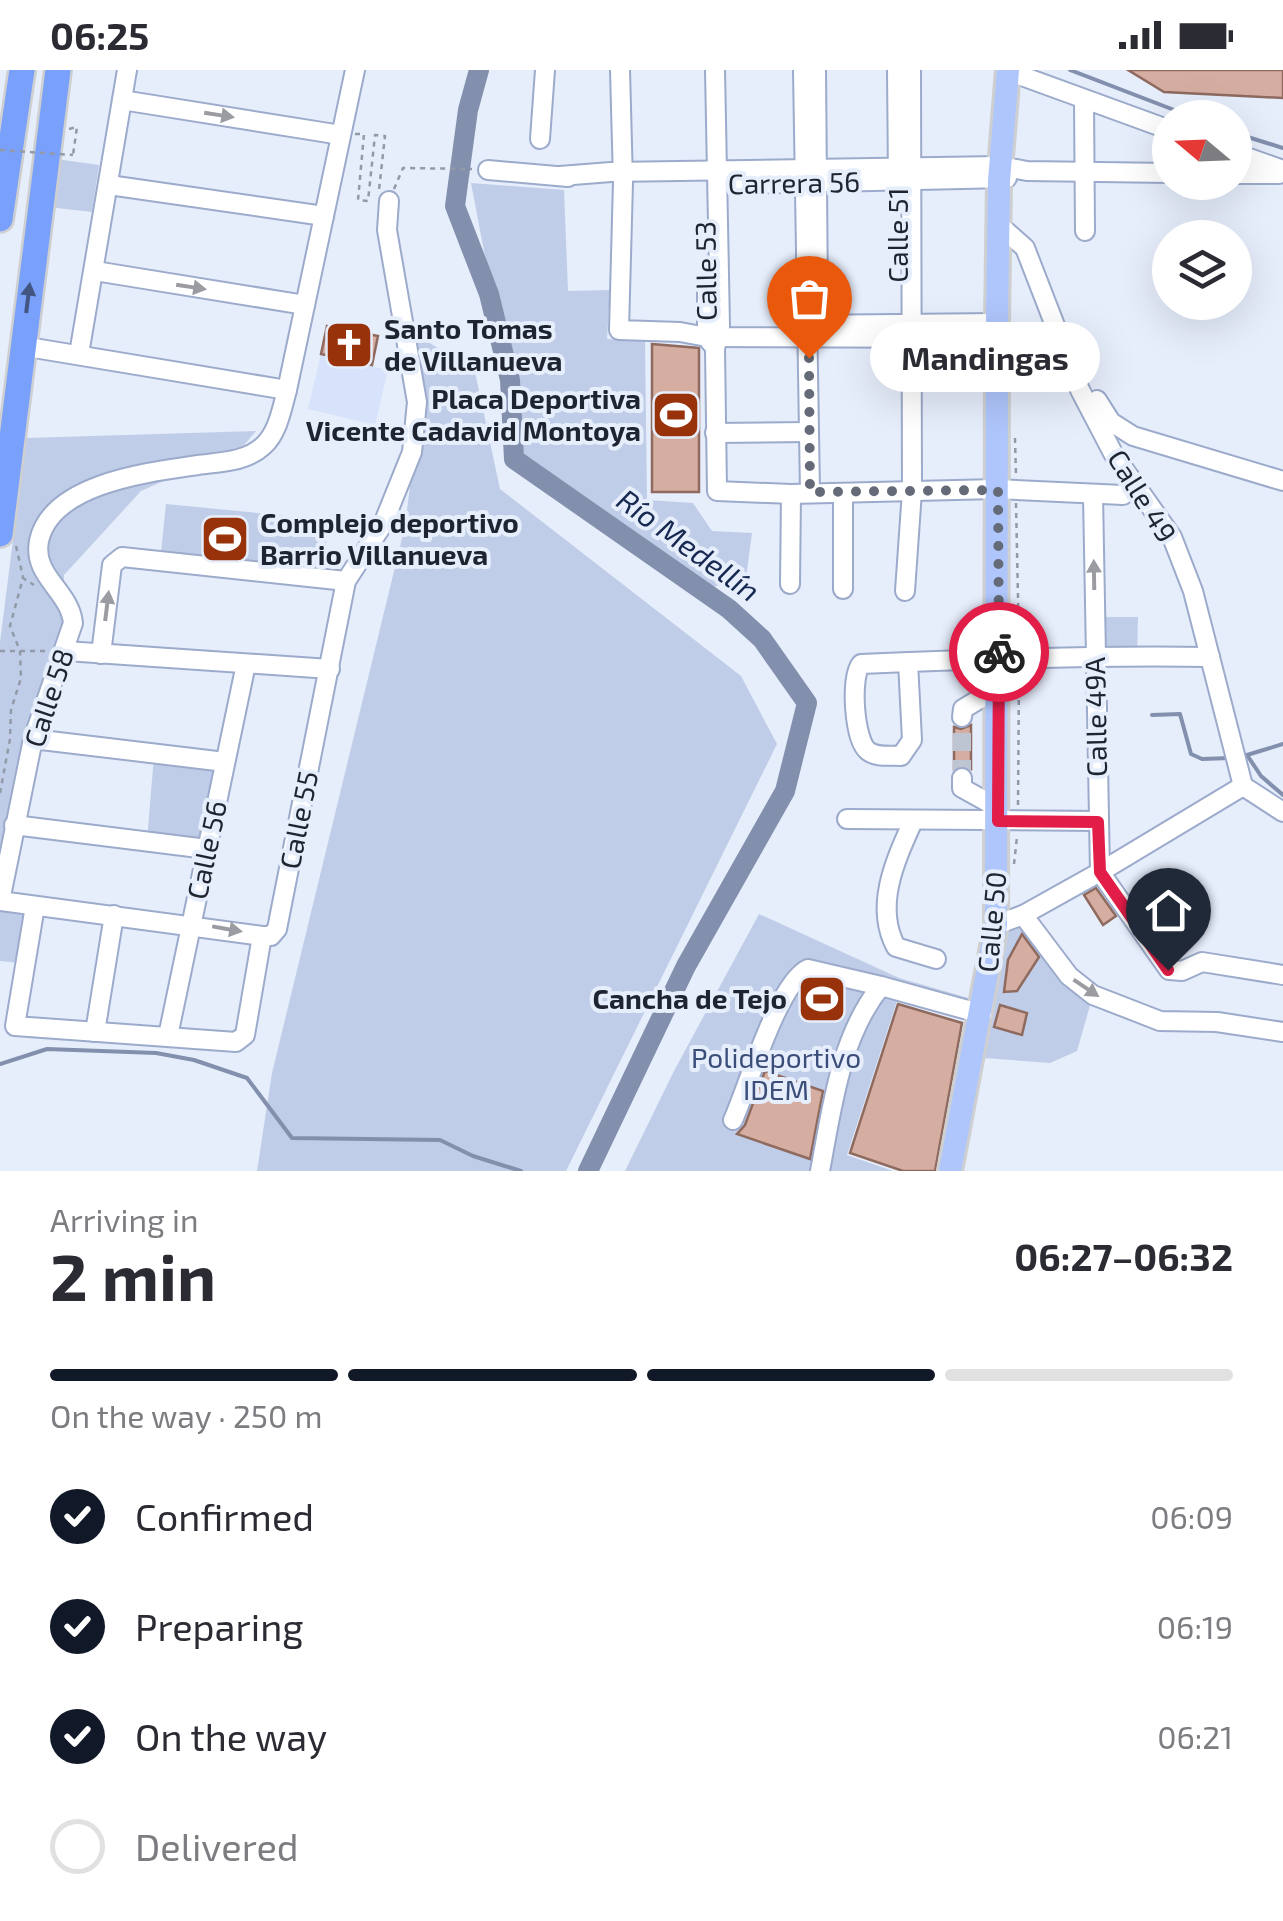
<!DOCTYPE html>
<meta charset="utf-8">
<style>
body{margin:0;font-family:"Exo 2",sans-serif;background:#f7f7f7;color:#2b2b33;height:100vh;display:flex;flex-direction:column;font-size:38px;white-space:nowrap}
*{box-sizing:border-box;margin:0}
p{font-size:32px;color:#7c7c81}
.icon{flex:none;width:55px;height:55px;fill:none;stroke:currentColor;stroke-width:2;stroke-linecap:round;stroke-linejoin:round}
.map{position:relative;height:1101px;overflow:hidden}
.details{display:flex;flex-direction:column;background:#fff;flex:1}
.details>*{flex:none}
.needle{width:65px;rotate:289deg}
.tools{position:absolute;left:1152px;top:30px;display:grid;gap:20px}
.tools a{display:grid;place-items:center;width:100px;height:100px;border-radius:50%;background:#fff;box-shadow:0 10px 40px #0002;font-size:50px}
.pin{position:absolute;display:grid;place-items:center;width:85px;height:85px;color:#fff;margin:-102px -42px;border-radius:50% 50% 50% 0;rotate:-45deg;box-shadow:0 0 10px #0007}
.pin .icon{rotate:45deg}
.courier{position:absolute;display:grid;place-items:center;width:100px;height:100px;margin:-50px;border:8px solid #e11d48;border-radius:50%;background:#fff;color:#222;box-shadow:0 2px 12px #0007}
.bubble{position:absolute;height:70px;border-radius:35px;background:#fff;box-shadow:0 10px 40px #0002;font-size:32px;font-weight:700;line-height:70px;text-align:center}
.headline em{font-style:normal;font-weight:700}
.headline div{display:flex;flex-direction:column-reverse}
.headline{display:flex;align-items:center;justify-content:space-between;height:170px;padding:0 50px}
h1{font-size:65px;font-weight:700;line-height:75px}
.bar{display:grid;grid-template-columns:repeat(4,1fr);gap:15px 10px;align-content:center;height:120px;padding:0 50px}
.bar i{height:12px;border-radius:8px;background:#e1e1e2}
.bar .active{background:#111827}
.bar p{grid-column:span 4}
ol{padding:0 50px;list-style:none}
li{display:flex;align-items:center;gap:30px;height:110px}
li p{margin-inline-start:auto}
li .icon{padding:10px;border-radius:50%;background:#111827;color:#fff;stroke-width:4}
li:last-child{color:#7c7c81}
li i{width:55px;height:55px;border:5px solid #e1e1e2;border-radius:50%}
.status{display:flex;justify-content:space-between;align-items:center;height:70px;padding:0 50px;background:#fff;direction:ltr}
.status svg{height:28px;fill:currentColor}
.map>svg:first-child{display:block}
.built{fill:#d7e3fb}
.green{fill:#c0cde8}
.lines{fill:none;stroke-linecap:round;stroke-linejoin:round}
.stream{stroke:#8290ae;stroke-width:4}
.river{stroke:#8290ae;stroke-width:20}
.building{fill:#d6aea1;stroke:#8e6a5f;stroke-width:2.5}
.minor-tunnel{stroke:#bec5d2;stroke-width:18;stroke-dasharray:18 9;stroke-linecap:butt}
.minor-casing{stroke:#9cabcb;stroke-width:22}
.major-casing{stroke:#cecfd1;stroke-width:28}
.highway-casing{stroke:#cecfd1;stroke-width:30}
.path{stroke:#939aa7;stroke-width:2.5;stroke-dasharray:5 5;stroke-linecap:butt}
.minor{stroke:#fff;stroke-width:18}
.major{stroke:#afc6fc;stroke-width:22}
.highway{stroke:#79a0fa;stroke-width:25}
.path-bridge{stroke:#939aa7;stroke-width:2.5;stroke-dasharray:5 5;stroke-linecap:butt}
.oneway{fill:#9a9ca2}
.oneway2{fill:#425681}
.done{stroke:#646a77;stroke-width:10;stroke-dasharray:0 18}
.route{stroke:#e11d48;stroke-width:12}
.labels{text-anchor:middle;stroke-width:8;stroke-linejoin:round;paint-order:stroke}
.street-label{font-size:28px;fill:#1e2430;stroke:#e6edfb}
.poi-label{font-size:28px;font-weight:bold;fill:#1e2430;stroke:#e6edfb;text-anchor:start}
.park-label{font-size:28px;fill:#3b4e7a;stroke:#e6edfb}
.water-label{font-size:30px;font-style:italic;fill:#182951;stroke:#e6edfb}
</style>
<div class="status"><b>06:25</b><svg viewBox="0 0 49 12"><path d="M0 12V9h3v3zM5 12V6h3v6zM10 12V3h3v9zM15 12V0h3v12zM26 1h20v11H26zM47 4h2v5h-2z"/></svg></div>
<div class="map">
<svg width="1283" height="1101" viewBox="0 0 1283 1101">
<rect width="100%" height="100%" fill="#e6edfb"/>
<polygon class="built" points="321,284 388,300 375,355 308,339"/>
<g class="green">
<polygon points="56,89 99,95 92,142 49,137"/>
<polygon points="471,113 564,120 568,221 610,220 607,269 645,271 647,430 693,433 712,461 752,463 746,508 713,517 524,391"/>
<polygon points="408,259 475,302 500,419 741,606 777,674 566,1101 257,1101 272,1003 405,456 420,335"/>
<polygon points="256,361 244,375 141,421 64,505 63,573 0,822 0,572 26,368"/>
<polygon points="166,434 329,450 322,509 160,492"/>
<polygon points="1095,547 1138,547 1137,585 1096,585"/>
<polygon points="154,686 225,692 207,779 147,771"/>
<polygon points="0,841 26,844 20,893 0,891"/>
<polygon points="759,844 899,908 979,931 971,952 897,931 847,1085 893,1101 625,1101 674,1001"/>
<polygon points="1023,845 1093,925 1077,981 1050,993 971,987 996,855"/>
</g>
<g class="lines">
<g class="stream">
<polyline points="1070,0 1195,48"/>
<polyline points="1235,63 1283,78"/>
<polyline points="1152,645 1180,644 1191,684 1202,689 1230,688"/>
<polyline points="1283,674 1247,685 1261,706 1283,725"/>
<polyline points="0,994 47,979 156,983 194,990 247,1008 292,1068 440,1070 473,1086 521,1101"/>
</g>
<polyline class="river" points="479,0 468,40 455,136 489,224 510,310 514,389 729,539 762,569 807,633 785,721 686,896 588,1101"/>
</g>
<g class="building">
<polygon points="1128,0 1283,0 1283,28 1164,22"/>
<polygon points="327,256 378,266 372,295 321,284"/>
<polygon points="652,274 699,278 699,422 652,422"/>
<polygon points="971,655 971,699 963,696 954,699 954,657 961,659"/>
<polygon points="1096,818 1116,846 1103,855 1084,825"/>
<polygon points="1022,864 1039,887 1017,921 1004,922 1008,890"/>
<polygon points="898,934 962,953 935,1101 903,1101 850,1083"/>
<polygon points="1000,935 1027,943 1022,965 994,957"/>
<polygon points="765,1001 823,1021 810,1089 737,1064 745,1055"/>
</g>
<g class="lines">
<polyline class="minor-tunnel" points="962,708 962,647"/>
<g class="minor-casing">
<g id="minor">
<polyline points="620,0 623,112 619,260 680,262 707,267 997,268"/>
<polyline points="715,0 720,256 715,279 717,421 791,424 997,419 1123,425"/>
<polyline points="803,0 810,422"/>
<polyline points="816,0 818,229"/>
<polyline points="897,0 898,109"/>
<polyline points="1008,1 1170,60"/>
<polyline points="122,30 341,65"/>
<polyline points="1084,31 1085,161"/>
<polyline points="540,69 545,0"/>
<polyline points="1235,83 1283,100"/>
<polyline points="488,100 568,107"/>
<polyline points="1235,104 1279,104"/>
<polyline points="560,106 611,102 1000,96 1027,101 1170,103"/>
<polyline points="739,114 1007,108"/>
<polyline points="109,115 324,146"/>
<polyline points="999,155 1025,178 1080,320 1114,385 1172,467 1193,521 1243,716"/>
<polyline points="95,201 305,235"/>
<polyline points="707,215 707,267 711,273"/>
<polyline points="797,255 997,253"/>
<polyline points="22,276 287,320"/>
<polyline points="79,284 127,0"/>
<polyline points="1097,330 1111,352 1133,366 1283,411"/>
<polyline points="715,363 809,362"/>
<polyline points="1093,425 1100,802 1169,900 1182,901 1202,892 1283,905"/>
<polyline points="790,514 791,424"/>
<polyline points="843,519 843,423"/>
<polyline points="905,521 912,421 911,0"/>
<polyline points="66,581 330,599"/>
<polyline points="101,584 112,495 122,487 346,511"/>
<path d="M908,592L912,670L901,686C890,685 877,688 868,681C854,670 850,607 861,594C978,589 1093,585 1210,587"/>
<polyline points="962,647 963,639 999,617"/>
<polyline points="33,669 225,692"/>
<polyline points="962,708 962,718 998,738"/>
<polyline points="1243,716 1283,742"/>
<polyline points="847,749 1098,751"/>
<path d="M913,751C895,791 874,836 896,877L936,889"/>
<polyline points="14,755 207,779"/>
<polyline points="35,836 15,956 236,972 245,965 262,866 271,866 277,859 346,511 383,454 412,382 417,332 387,160 389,131"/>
<polyline points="1023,845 1069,906 1093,925 1160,951 1217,952 1283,962"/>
<polyline points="996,855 1023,845 1100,802 1243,716"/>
<path d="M262,866L0,831L33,669L73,553C70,521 32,506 39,471C51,413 150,402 198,395C220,392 246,392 263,376C278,363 282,338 287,320L355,0"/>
<polyline points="95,962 114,845"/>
<polyline points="168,966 246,594"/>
<path d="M733,1050C748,1017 778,913 808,899L881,916"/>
<path d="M820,1101C832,1038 840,967 881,916L982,944"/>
</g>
</g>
<g class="major-casing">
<polyline id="major" points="950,1101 996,855 997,253 999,111 1008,0"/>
</g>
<g class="highway-casing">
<g id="highway">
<polyline points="0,149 22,0"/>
<polyline points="0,464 58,0"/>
</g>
</g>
<g class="path">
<polyline points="69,59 77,57 73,85"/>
<polyline points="355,64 364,64 358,130 368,131 375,65 385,66 379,120"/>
<polyline points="394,119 403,98 472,99"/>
<polyline points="1015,368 1016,405"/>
<polyline points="1016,433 1019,575"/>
<polyline points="16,476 23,507"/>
<polyline points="0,581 48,581"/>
<polyline points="0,723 10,669 11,640 21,608 20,581 10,556 23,508 34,515"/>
<polyline points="1018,735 1019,603"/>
<polyline points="1014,794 1017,767"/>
</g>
<use href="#minor" class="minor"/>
<use href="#major" class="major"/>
<use href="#highway" class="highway"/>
<polyline class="path-bridge" points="0,80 73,85"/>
</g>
<defs><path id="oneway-solid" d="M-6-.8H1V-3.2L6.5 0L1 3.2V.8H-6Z" transform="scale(2.5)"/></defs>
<g class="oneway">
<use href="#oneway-solid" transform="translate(219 45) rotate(9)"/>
<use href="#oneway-solid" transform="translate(191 217) rotate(9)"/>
<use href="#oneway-solid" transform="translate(1094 505) rotate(-91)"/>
<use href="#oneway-solid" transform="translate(107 536) rotate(-83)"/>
<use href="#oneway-solid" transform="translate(227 859) rotate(10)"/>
<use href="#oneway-solid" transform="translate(1086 918) rotate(34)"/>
</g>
<use class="oneway2" href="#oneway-solid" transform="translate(28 228) rotate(-83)"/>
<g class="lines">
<polyline class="done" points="809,288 810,422 998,420 999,582"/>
<polyline class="route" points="999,582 998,751 1098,752 1100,802 1168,900"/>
</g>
<defs>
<g id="church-square" transform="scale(2.5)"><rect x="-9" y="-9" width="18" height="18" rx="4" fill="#98320a" stroke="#e6edfb"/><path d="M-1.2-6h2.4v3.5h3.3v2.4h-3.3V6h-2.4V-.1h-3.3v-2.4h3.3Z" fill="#fff"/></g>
<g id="stadium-square" transform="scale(2.5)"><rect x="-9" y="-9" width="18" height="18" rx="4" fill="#98320a" stroke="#e6edfb"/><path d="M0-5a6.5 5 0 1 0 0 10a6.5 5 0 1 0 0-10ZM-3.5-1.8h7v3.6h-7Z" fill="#fff"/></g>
</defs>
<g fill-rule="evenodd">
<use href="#church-square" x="349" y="275"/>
<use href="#stadium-square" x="676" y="345"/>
<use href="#stadium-square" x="225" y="469"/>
<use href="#stadium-square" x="822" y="929"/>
</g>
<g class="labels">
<g class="street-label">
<text transform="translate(794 113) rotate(-1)" y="10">Carrera 56</text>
<text transform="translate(898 165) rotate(-90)" y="10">Calle 51</text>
<text transform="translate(706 201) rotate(-91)" y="10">Calle 53</text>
<text transform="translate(1142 426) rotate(58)" y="10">Calle 49</text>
<text transform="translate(49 628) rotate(-72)" y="10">Calle 58</text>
<text transform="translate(1096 647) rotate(-91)" y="10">Calle 49A</text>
<text transform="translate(299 750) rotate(-79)" y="10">Calle 55</text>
<text transform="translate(207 780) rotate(-78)" y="10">Calle 56</text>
<text transform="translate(992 852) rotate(-85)" y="10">Calle 50</text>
</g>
<g class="poi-label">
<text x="384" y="269">Santo Tomas<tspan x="384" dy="32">de Villanueva</tspan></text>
<text x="641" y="339" text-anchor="end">Placa Deportiva<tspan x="641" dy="32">Vicente Cadavid Montoya</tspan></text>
<text x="260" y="463">Complejo deportivo<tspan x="260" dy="32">Barrio Villanueva</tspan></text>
<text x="787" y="939" text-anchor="end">Cancha de Tejo</text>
</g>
<g class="park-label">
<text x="776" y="998">Polideportivo<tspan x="776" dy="32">IDEM</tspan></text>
</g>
<g class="water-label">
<text transform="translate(688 476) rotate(36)" y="10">Río Medellín</text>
</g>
</g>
</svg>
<div class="tools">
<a><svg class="needle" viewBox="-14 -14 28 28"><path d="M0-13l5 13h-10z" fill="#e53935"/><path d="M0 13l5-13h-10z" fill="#7c7c81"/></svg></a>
<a><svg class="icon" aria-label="layers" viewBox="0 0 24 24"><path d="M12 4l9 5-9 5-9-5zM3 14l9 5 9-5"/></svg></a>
</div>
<div class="pin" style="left:809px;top:288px;background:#ea580c"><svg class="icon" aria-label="bag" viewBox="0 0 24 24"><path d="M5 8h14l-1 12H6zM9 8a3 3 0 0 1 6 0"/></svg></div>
<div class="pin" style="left:1168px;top:900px;background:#1f2937"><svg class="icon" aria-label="home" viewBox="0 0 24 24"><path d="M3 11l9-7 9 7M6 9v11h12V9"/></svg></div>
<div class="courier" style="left:999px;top:582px"><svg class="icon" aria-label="bike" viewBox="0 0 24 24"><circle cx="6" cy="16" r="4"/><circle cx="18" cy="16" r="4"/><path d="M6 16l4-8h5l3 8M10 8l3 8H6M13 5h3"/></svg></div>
<div class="bubble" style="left:870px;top:252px;width:230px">Mandingas</div>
</div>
<section class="details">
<div class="headline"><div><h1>2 min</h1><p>Arriving in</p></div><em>06:27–06:32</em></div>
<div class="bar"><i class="active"></i><i class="active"></i><i class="active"></i><i></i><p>On the way · 250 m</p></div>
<ol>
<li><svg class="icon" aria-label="check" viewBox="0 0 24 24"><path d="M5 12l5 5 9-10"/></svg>Confirmed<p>06:09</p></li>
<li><svg class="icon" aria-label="check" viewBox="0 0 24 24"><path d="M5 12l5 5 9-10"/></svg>Preparing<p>06:19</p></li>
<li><svg class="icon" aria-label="check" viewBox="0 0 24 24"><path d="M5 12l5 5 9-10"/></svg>On the way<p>06:21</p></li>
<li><i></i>Delivered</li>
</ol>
</section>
